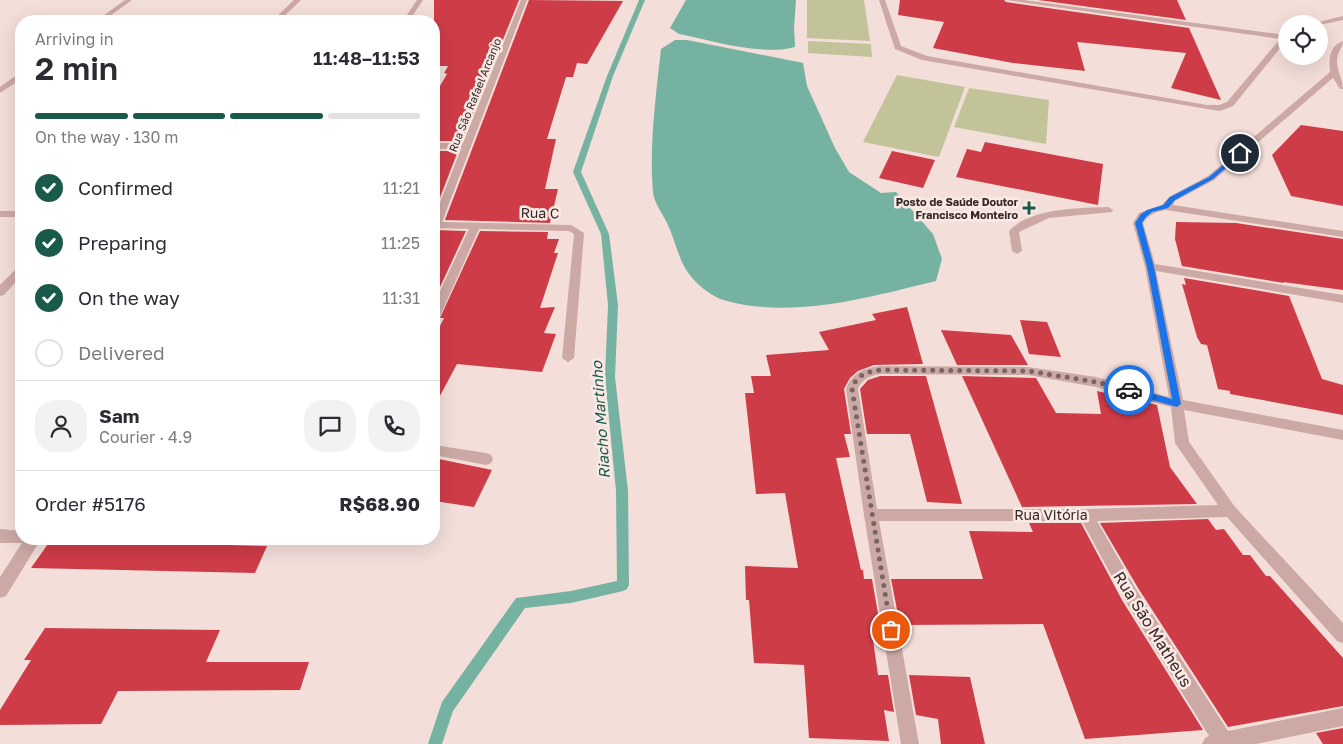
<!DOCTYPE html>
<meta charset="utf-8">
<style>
body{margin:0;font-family:"Golos Text",sans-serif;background:#f2f2f3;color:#2b2b33;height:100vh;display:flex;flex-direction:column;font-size:19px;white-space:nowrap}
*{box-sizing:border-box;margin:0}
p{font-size:16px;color:#7c7c81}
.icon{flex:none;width:28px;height:28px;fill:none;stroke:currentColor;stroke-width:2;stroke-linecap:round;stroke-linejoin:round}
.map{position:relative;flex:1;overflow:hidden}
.sheet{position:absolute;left:15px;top:15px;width:425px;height:530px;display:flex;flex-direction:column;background:#fff;border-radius:20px;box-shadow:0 5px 20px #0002}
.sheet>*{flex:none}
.tools{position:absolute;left:1278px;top:15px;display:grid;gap:10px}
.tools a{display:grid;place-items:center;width:50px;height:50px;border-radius:50%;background:#fff;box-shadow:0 5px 20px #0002;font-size:25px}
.pin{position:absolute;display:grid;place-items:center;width:42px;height:42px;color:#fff;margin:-21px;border:2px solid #fff;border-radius:50%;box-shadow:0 1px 5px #0007}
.courier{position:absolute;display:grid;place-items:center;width:50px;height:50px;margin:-25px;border:4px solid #1a73e8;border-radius:50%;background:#fff;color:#222;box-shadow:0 1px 6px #0007}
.head em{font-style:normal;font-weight:600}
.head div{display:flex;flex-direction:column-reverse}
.head{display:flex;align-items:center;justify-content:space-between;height:85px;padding:0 20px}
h1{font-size:32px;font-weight:600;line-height:38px}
.bar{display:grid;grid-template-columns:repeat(4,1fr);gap:8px 5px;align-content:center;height:60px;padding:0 20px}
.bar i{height:6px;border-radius:4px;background:#e1e1e2}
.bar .active{background:#195a4a}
.bar p{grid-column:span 4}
.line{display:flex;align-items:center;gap:12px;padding:0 20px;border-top:1px solid #e1e1e2}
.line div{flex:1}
.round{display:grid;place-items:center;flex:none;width:52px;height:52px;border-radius:20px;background:#f2f2f3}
ol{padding:0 20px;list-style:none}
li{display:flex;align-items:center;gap:15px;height:55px}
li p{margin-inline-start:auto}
li .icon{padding:5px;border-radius:50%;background:#195a4a;color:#fff;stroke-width:4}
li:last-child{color:#7c7c81}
li i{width:28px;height:28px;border:2px solid #e1e1e2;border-radius:50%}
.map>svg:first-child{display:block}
.green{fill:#c2c398}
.water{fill:#76b2a1}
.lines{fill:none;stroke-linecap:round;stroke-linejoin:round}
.stream{fill:#76b2a1;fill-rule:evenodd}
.building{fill:#ce3c48}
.service{fill:#cca9a4;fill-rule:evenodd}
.minor{fill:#cca9a4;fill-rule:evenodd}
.route{fill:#1a73e8}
.done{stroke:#786665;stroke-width:5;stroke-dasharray:0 9}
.poi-dot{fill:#195a4a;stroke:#faeae5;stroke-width:2}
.labels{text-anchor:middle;stroke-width:5;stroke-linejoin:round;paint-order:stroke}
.far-street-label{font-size:11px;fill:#362626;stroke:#faeae5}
.far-poi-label{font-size:11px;font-weight:bold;fill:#362626;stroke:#faeae5;text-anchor:end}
.street-label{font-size:14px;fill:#362626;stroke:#faeae5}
.water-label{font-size:15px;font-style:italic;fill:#195a4a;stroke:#faeae5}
.near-street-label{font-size:16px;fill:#362626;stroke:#faeae5}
</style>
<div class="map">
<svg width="1343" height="744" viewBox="0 0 1343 744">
<rect width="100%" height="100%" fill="#f3ded9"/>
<g class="green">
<polygon points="807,0 864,0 870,41 807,38"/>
<polygon points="808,41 871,44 872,57 808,53"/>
<polygon points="897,75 965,87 939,157 863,142"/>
<polygon points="969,88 1049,100 1046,144 954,127"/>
</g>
<g class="water">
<path d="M686,0H796L794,28L795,47C761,56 714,41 679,34L670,28Z"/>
<path d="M675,40H687L803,63L807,86L835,148L849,172L881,193L896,192L933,234L942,259L936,281C869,297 795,319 727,301C710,297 691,280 684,266C677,253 674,237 667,223C663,214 654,203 653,192C649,146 656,95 661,49Z"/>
</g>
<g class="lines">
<polygon class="stream" points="639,0 645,0 613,76 581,172 609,234 618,305 615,377 628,491 629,585 627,589 623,591 571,603 525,608 453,711 442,744 428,744 442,702 516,598 571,591 617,581 616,491 605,377 608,305 601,234 573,172 607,76"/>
</g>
<g class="building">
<polygon points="434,0 519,0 462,141 434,141 434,96 447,74 444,73 448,66 434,66"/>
<polygon points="529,0 623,1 587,64 577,63 573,77 566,77 547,139 556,139 545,189 558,189 550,223 445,220"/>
<polygon points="900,0 1004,0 1006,2 1189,28 1221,100 1171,88 1186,53 1077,42 1085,71 1013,63 933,48 944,22 898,15"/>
<polygon points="1038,0 1177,0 1186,20"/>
<polygon points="1301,125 1343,131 1343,206 1291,196 1272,155"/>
<polygon points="985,142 1103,164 1098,205 956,177 967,149 981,152"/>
<polygon points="434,151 458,151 434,213"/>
<polygon points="892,151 935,160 923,188 879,178"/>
<polygon points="1176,222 1236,223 1343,239 1343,290 1283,282 1284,283 1182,266 1175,239"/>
<polygon points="434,230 466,231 434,300"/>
<polygon points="480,231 548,232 547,239 559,239 554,253 558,253 540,308 555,307 544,333 556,334 542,372 457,364 434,407 434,338 444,318 440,318"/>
<polygon points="1184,278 1289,296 1322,379 1343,385 1343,415 1230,394 1230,391 1218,389 1207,345 1201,344 1197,337 1182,284 1186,285"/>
<polygon points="907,307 923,364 874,365 858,371 850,378 844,389 851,434 844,434 850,457 836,458 861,570 863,570 864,579 872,579 880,625 871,626 878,675 888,675 894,712 884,710 889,741 809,738 804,665 754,663 749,600 746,600 745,566 798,568 785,493 756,494 745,393 754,393 751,376 771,376 766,355 829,350 819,332 876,320 872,314"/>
<polygon points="1020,320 1047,322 1061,357 1029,354"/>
<polygon points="941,330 1011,335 1028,365 957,365"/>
<polygon points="880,376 926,376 962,504 927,502 910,434 867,434 860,389 868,380"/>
<polygon points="962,376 1036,378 1056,413 1101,414 1097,391 1157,405 1170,467 1197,504 1022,507"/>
<polygon points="434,458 492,470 474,507 434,501"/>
<polygon points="1208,519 1216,530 1224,529 1243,555 1250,555 1266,576 1270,576 1343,658 1343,706 1228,727 1138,588 1100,523"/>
<polygon points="1029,523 1081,523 1122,600 1203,730 1085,739 1043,624 900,625 891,579 983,579 969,531 1033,532"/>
<polygon points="67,539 121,539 119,542 267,546 255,573 31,568 50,541 65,542"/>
<polygon points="45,628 220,630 206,662 309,662 300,690 118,691 101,724 0,725 0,710 31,660 24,660"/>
<polygon points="909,675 970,677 985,744 941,744 938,719 916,715"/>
<polygon points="1343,728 1343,744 1323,744 1316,733"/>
</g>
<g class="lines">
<path class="service" d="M1108,207L1113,210L1112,212L1049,218L1019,232L1022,251L1017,254L1012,251L1009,231C1030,208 1079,208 1108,207Z"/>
<g class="minor">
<polygon points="125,0 132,0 103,21 96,21"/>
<polygon points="294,0 301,0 279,21 272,21"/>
<polygon points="417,0 423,0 409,21 403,21"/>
<polygon points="521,0 527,0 442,222 571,225 584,233 574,358 568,362 562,358 574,234 569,231 479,229 440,316 434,320 434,304 469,229 434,228 434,218 461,149 434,149 434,143 463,143"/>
<polygon points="879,0 885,0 901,46 927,56 1207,105 1219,105 1227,102 1280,39 1006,0 1024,0 1286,35 1286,41 1233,106 1220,111 1207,109 922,60 895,49"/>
<polygon points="1343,16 1343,20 1319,25 1311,24"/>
<path d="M1343,41C1343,48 1337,52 1337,61C1337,72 1343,79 1343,89H1340L1333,78L1214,180L1175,201L1173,205L1343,231V237L1166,210C1156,212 1149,214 1143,223L1155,264L1343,295V303L1156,271L1183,400L1343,430V440L1184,410L1189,442L1235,507L1343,623V643L1337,641L1227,517L1097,521L1136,589L1228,731L1343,708V726L1256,744H1202L1205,738L1209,736L1124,599L1082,521H879L919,744H901L864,515L846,389C852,373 864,368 880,366L1028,367L1096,377L1169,397L1145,267L1133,223L1139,213L1162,205L1169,197L1208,176L1330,72C1329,59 1329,46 1343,41ZM880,374L1028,375L1096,387L1171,407L1175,443L1218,505L1086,509H877L858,389C862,379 870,376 880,374Z"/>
<polygon points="18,74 21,74 21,79 0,93 0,87"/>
<rect x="0" y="211" width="21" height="6"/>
<polygon points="21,267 21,276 4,295 0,296 0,285 17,268"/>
<polygon points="434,445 486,453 491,455 493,459 491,463 486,465 434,455"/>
<polygon points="0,529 21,531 21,539 41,539 6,596 0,598 0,577 22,543 0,543"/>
</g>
</g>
<polygon class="route" points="1240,151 1242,154 1213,179 1175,200 1168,208 1152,212 1146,217 1142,223 1154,267 1181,404 1177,407 1126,393 1125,390 1129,387 1172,399 1147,267 1135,223 1141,214 1147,210 1163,205 1170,197 1209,177"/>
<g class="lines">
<path class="done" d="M891,630L852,389C856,375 867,372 880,370L1028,371L1096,382L1129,390"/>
</g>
<path class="poi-dot" d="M1026.5 200.5h5v5h5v5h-5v5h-5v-5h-5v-5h5z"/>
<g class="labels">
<g class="far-street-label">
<text transform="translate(475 95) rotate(-68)" y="4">Rua São Rafael Arcanjo</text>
</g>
<g class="far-poi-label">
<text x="1018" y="206">Posto de Saúde Doutor<tspan x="1018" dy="13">Francisco Monteiro</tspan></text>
</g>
<g class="street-label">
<text transform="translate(540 213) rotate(1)" y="5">Rua C</text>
<text x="1051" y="520">Rua Vitória</text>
</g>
<g class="water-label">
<text transform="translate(601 420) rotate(-94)" y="5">Riacho Martinho</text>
</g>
<g class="near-street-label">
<text transform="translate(1153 629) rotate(58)" y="6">Rua São Matheus</text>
</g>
</g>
</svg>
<div class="tools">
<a><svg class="icon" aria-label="locate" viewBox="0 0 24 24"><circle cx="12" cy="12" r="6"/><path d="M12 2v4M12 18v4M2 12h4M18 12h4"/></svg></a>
</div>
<div class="pin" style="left:891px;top:630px;background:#ea580c"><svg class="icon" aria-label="bag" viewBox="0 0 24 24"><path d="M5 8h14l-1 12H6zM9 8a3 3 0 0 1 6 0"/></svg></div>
<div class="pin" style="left:1240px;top:153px;background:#1f2937"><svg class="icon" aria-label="home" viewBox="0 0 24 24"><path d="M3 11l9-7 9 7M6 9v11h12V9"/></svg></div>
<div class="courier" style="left:1129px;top:390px"><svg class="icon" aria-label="car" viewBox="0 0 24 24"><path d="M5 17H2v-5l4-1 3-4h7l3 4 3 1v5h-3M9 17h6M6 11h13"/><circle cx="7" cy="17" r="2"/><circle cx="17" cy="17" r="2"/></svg></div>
<section class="sheet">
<div class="head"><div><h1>2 min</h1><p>Arriving in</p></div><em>11:48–11:53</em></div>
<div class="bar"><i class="active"></i><i class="active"></i><i class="active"></i><i></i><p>On the way · 130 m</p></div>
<ol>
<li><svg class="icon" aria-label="check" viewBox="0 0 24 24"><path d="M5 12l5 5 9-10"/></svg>Confirmed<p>11:21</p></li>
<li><svg class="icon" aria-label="check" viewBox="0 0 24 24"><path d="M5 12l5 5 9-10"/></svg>Preparing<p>11:25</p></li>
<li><svg class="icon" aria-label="check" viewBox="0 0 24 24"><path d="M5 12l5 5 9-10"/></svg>On the way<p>11:31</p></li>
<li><i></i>Delivered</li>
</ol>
<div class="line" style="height:90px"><a class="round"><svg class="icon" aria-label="person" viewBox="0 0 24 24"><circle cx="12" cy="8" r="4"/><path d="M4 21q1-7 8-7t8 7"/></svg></a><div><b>Sam</b><p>Courier · 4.9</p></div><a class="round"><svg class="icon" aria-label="chat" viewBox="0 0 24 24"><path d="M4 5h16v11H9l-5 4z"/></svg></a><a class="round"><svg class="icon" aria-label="phone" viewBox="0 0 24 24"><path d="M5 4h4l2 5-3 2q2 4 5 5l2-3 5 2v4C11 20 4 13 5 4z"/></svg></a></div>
<div class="line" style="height:65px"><div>Order #5176</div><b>R$68.90</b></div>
</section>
</div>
